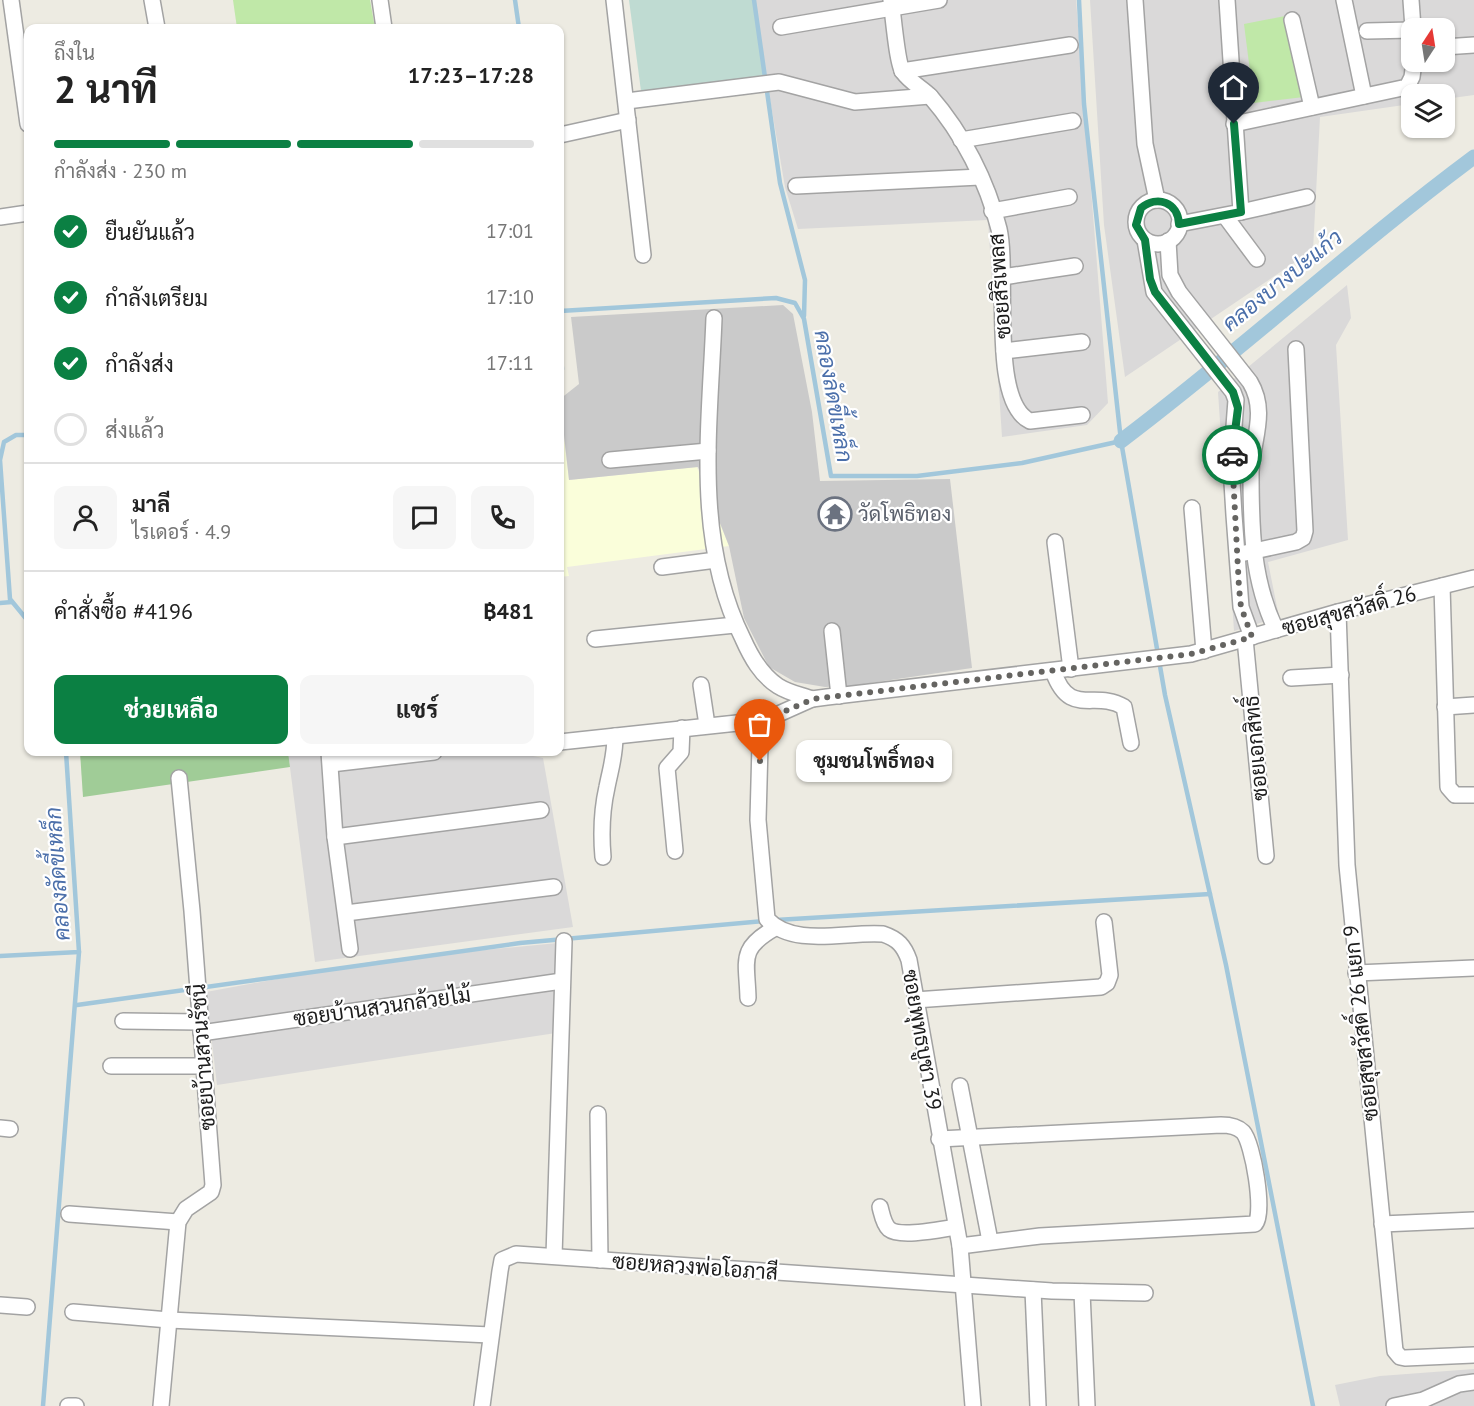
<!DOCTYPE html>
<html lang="th">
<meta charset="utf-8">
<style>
body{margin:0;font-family:"PT Sans",Sarabun,sans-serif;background:#f6f6f6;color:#222;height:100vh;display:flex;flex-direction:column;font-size:22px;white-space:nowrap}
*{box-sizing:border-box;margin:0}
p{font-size:20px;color:#767676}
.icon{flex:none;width:33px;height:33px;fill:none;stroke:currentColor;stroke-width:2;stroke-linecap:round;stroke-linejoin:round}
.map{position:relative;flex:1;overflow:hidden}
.details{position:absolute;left:24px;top:24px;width:540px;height:732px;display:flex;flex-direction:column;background:#fff;border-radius:12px;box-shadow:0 2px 4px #0004}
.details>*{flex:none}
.needle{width:39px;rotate:12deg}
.controls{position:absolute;left:1401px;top:18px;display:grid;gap:12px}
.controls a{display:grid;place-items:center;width:54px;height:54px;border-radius:12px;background:#fff;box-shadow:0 2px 4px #0004;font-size:30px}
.pin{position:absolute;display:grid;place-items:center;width:51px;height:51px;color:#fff;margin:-62px -26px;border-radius:50% 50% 50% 0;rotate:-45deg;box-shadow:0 0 6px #0007}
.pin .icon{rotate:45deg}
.courier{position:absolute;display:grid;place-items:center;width:60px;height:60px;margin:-30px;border:4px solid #0b8043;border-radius:50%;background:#fff;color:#222;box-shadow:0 2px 8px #0007}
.bubble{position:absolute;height:42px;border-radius:12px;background:#fff;box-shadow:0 2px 4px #0004;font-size:20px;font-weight:700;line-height:42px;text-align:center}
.headline em{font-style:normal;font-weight:700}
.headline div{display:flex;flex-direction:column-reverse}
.headline{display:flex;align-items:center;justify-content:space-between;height:102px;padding:0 30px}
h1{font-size:39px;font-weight:700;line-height:45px}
.bar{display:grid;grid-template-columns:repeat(4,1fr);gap:9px 6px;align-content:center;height:72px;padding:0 30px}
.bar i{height:8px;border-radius:4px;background:#e0e0e0}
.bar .active{background:#0b8043}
.bar p{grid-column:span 4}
.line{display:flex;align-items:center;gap:15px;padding:0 30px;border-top:2px solid #e0e0e0}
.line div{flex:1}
.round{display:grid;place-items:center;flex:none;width:63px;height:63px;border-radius:12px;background:#f6f6f6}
ol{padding:0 30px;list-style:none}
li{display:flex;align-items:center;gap:18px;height:66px}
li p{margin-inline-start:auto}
li .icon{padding:6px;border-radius:50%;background:#0b8043;color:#fff;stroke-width:4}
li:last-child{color:#767676}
li i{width:33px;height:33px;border:3px solid #e0e0e0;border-radius:50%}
.primary-button{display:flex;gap:12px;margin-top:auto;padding:12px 30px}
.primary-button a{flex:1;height:69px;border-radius:12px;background:#0b8043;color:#fff;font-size:24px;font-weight:700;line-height:69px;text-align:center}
.primary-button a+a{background:#f6f6f6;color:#222}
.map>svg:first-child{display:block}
.residential{fill:#dad9d9;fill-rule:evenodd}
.education{fill:#fafeda}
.religious{fill:#cacaca}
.grass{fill:#c0e8a8}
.forest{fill:#a0cc97}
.wetland{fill:#bfdbd2}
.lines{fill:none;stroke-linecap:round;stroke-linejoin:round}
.stream{stroke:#a2c7db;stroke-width:4.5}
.canal{stroke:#a2c7db;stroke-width:15}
.minor-casing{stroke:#a3a3a3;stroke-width:18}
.minor{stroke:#fff;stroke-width:15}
.done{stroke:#656461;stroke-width:6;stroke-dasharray:0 10.8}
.route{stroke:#0b8043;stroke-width:8}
.labels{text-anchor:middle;stroke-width:4.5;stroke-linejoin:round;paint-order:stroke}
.street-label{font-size:21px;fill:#1c1c1c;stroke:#fff}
.worship-label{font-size:21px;fill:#5b616d;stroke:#fff;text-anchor:start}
.water-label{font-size:22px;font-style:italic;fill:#4b6faa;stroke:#fff}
</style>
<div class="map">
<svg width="1474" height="1406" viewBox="0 0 1474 1406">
<rect width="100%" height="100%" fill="#edebe2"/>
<g class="residential">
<polygon points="753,0 1076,0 1108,403 1087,425 1002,437 988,220 798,229 785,187"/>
<path d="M1090,0H1474V95L1445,99L1444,94H1412L1411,104L1320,117L1313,250L1125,377L1104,225ZM1412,28H1444V62H1412Z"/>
<polygon points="1347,285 1351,318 1336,345 1348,540 1268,562 1279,617 1234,631 1218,392"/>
<polygon points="288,752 513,752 543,758 573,927 315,962"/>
<polygon points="558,943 556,1033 217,1085 206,992 381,960"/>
<polygon points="1474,1369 1474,1406 1340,1406 1335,1385 1380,1376"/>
</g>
<polygon class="education" points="560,406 569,480 697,467 729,546 567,567 569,576 560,577"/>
<polygon class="religious" points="783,305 793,314 812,412 820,481 950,479 972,668 850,686 825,687 795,682 769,667 744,618 729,546 698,467 569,480 560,399 579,384 571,317"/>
<g class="grass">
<polygon points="233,0 370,0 375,28 237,28"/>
<polygon points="1285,16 1304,97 1254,103 1244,24"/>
</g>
<polygon class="forest" points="80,752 288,752 290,767 83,797"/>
<polygon class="wetland" points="629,0 753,0 766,77 641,91"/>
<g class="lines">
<g class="stream">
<polyline points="515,0 519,28"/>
<polyline points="754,0 780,183 805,280 804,316"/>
<polyline points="1079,0 1084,104 1121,441 1165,695 1226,965 1313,1406"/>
<polyline points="560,311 776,298 795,303 804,319 831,476 917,476 1022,463 1121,441"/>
<polyline points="560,345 562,369 560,375"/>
<polyline points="28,435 16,435 4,442 0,460 10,599 28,621"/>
<polyline points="0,603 12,602"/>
<polyline points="776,920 1210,894"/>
<polyline points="0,956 79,952 66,752"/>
<polyline points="77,1005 520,943 765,921"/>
<polyline points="43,1406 79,952"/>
</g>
<path class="canal" d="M1121,441C1242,350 1353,247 1474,157"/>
<g class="minor-casing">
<g id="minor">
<polyline points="11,0 28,124"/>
<polyline points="152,0 157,28"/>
<polyline points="380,0 384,28"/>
<polyline points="614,0 643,255"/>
<path d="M891,0C893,13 897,64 903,72C910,82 922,88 930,96C963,134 987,181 999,229C1009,272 989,402 1030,421L1082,415"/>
<polyline points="1135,0 1145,144 1157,200"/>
<polyline points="1344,0 1364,96"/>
<polyline points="1411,0 1413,28"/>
<polyline points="1292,20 1312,107"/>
<polyline points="781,27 939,0"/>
<polyline points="1367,31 1412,30"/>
<polyline points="1444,47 1474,45"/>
<polyline points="902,71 1070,45"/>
<polyline points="627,101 779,82 855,102 930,96"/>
<polyline points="1234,124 1407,87 1412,77 1414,62"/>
<polyline points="560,135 628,120"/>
<polyline points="961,140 1073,121"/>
<polyline points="796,186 980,177"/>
<circle cx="1158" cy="222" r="22"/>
<polyline points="992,211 1069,197"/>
<polyline points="1241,212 1307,197"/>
<polyline points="1225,216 1257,259"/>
<polyline points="0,217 28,213"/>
<polyline points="1179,224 1241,212 1227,0"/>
<polyline points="1145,240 1154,292 1233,392 1236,400 1231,466 1234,515 1241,607 1252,637"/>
<path d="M1168,241L1170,275L1179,292L1250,382C1268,412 1252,441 1251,472C1251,528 1252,580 1276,630"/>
<polyline points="1003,277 1075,266"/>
<path d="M714,318C710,426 693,539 743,639C751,657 761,675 778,686C789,693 801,695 812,699"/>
<polyline points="1004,351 1082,342"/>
<polyline points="610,460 708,451"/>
<polyline points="1192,508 1204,651"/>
<polyline points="1055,542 1071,669"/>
<polyline points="1245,553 1296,542 1303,538 1305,531 1296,349"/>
<polyline points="662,567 716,560"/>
<polyline points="1442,586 1448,787 1455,795 1474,795"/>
<polyline points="1338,612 1347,865 1395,1351 1400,1357 1405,1358 1474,1355"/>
<polyline points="832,631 839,696"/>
<polyline points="595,639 735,625"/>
<polyline points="1245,639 1266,856"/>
<path d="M1053,671C1070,719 1094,689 1124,707L1131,743"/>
<polyline points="1291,678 1341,675"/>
<polyline points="701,685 707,725"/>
<polyline points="1445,707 1474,705"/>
<path d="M765,720L760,745L758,820L767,919C793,948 847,931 883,934C898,939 904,946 909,960L960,1246L973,1406"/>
<polyline points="560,742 765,720 812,699 827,697 1191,654 1338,612 1474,578"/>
<polyline points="329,752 335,837 350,949"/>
<polyline points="331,764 434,752"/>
<polyline points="335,837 541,810"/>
<polyline points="675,851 667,768 681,752 682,728"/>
<path d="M603,857C601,834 602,809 607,787C611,767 615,756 615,736"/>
<polyline points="346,913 554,887"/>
<polyline points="1356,973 1474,968"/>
<path d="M748,998C747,960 738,949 775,928"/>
<polyline points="915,1000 1101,987 1107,983 1110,975 1104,922"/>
<polyline points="123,1021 200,1022"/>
<polyline points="201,1033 562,981"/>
<polyline points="111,1066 203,1066"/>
<polyline points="960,1086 990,1241"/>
<polyline points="598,1114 600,1260"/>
<polyline points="0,1128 10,1129"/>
<path d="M939,1139L1221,1125C1229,1125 1237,1126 1243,1132C1253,1143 1265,1214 1255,1224L1040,1236L960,1246"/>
<path d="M880,1207C882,1214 883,1223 889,1229C900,1238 942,1229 956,1227"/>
<polyline points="69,1214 178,1222"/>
<polyline points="1382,1224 1474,1220"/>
<polyline points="554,1256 564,941"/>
<polyline points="1033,1290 1038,1406"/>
<polyline points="1082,1292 1087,1406"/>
<polyline points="0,1305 27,1307"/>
<polyline points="73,1312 169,1320 490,1335"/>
<polyline points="68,1406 76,1406"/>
<polyline points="161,1406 178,1222 186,1209 211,1192 213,1185 192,911 179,778"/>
<polyline points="482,1406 500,1271 502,1260 516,1254 1052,1291 1145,1293"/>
<polyline points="1394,1406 1423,1400 1459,1384 1474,1382"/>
</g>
</g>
<use href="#minor" class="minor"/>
</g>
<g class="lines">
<polyline class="done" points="760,761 765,720 813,699 1191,654 1252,637 1241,607 1239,588 1232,455"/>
<path class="route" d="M1232,455L1238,408L1233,392L1155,292L1150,279L1145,240L1136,225L1141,208C1157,195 1178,202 1179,224L1241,212L1234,124"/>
</g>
<defs>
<g id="temple-ring" transform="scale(1.725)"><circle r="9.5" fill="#fff" stroke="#6b7280" stroke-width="1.5"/><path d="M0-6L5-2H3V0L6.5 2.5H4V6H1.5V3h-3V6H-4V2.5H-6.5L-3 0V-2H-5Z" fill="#6b7280"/></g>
</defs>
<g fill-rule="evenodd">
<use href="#temple-ring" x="835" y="514"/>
</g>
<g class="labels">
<g class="street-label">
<text transform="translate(1000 286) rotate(-94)" y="7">ซอยสิริเพลส</text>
<text transform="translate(1349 611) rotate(-15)" y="7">ซอยสุขสวัสดิ์ 26</text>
<text transform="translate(1256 748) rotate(-95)" y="7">ซอยเอกสิทธิ์</text>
<text transform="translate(382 1007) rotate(-8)" y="7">ซอยบ้านสวนกล้วยไม้</text>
<text transform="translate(1361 1023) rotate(-96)" y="7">ซอยสุขสวัสดิ์ 26 แยก 9</text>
<text transform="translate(922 1040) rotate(80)" y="7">ซอยพุทธบูชา 39</text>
<text transform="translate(203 1057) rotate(-94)" y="7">ซอยบ้านสวนรัชนี</text>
<text transform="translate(695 1267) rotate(4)" y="7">ซอยหลวงพ่อโอภาสี</text>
</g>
<g class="worship-label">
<text x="858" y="521">วัดโพธิทอง</text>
</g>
<g class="water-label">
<text transform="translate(1282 280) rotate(-39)" y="8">คลองบางปะแก้ว</text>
<text transform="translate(834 396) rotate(80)" y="8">คลองลัดขี้เหล็ก</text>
<text transform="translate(57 874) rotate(-94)" y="8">คลองลัดขี้เหล็ก</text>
</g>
</g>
</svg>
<div class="controls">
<a><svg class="needle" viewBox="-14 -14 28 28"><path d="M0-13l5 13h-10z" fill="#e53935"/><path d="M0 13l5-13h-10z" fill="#767676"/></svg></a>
<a><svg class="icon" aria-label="layers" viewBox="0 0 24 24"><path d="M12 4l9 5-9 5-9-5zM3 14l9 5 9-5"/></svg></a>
</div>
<div class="pin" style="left:760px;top:761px;background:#ea580c"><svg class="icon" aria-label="bag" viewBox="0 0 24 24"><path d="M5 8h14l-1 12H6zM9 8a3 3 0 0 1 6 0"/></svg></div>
<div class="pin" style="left:1234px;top:124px;background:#1f2937"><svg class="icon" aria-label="home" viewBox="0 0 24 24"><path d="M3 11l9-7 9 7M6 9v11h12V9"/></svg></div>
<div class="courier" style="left:1232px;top:455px"><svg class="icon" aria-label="car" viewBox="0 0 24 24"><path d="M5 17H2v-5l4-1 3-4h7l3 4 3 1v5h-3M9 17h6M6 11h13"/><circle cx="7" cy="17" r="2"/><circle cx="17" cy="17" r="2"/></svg></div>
<div class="bubble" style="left:796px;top:740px;width:156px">ชุมชนโพธิ์ทอง</div>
<section class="details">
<div class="headline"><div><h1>2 นาที</h1><p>ถึงใน</p></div><em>17:23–17:28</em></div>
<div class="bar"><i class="active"></i><i class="active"></i><i class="active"></i><i></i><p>กำลังส่ง · 230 m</p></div>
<ol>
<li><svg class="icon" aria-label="check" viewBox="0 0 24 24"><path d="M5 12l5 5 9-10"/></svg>ยืนยันแล้ว<p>17:01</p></li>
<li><svg class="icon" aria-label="check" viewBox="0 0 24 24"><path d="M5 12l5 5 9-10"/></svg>กำลังเตรียม<p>17:10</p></li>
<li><svg class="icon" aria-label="check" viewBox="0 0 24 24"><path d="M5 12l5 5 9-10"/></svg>กำลังส่ง<p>17:11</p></li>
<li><i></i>ส่งแล้ว</li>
</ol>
<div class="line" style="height:108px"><a class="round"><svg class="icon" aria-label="person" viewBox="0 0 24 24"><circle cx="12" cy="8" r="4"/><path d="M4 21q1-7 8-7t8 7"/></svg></a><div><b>มาลี</b><p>ไรเดอร์ · 4.9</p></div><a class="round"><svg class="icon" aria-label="chat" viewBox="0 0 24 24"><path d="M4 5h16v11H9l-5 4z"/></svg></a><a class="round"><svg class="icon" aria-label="phone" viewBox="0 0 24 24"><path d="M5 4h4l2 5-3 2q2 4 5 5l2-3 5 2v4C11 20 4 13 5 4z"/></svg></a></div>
<div class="line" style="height:78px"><div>คำสั่งซื้อ #4196</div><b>฿481</b></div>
<div class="primary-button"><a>ช่วยเหลือ</a><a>แชร์</a></div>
</section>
</div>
